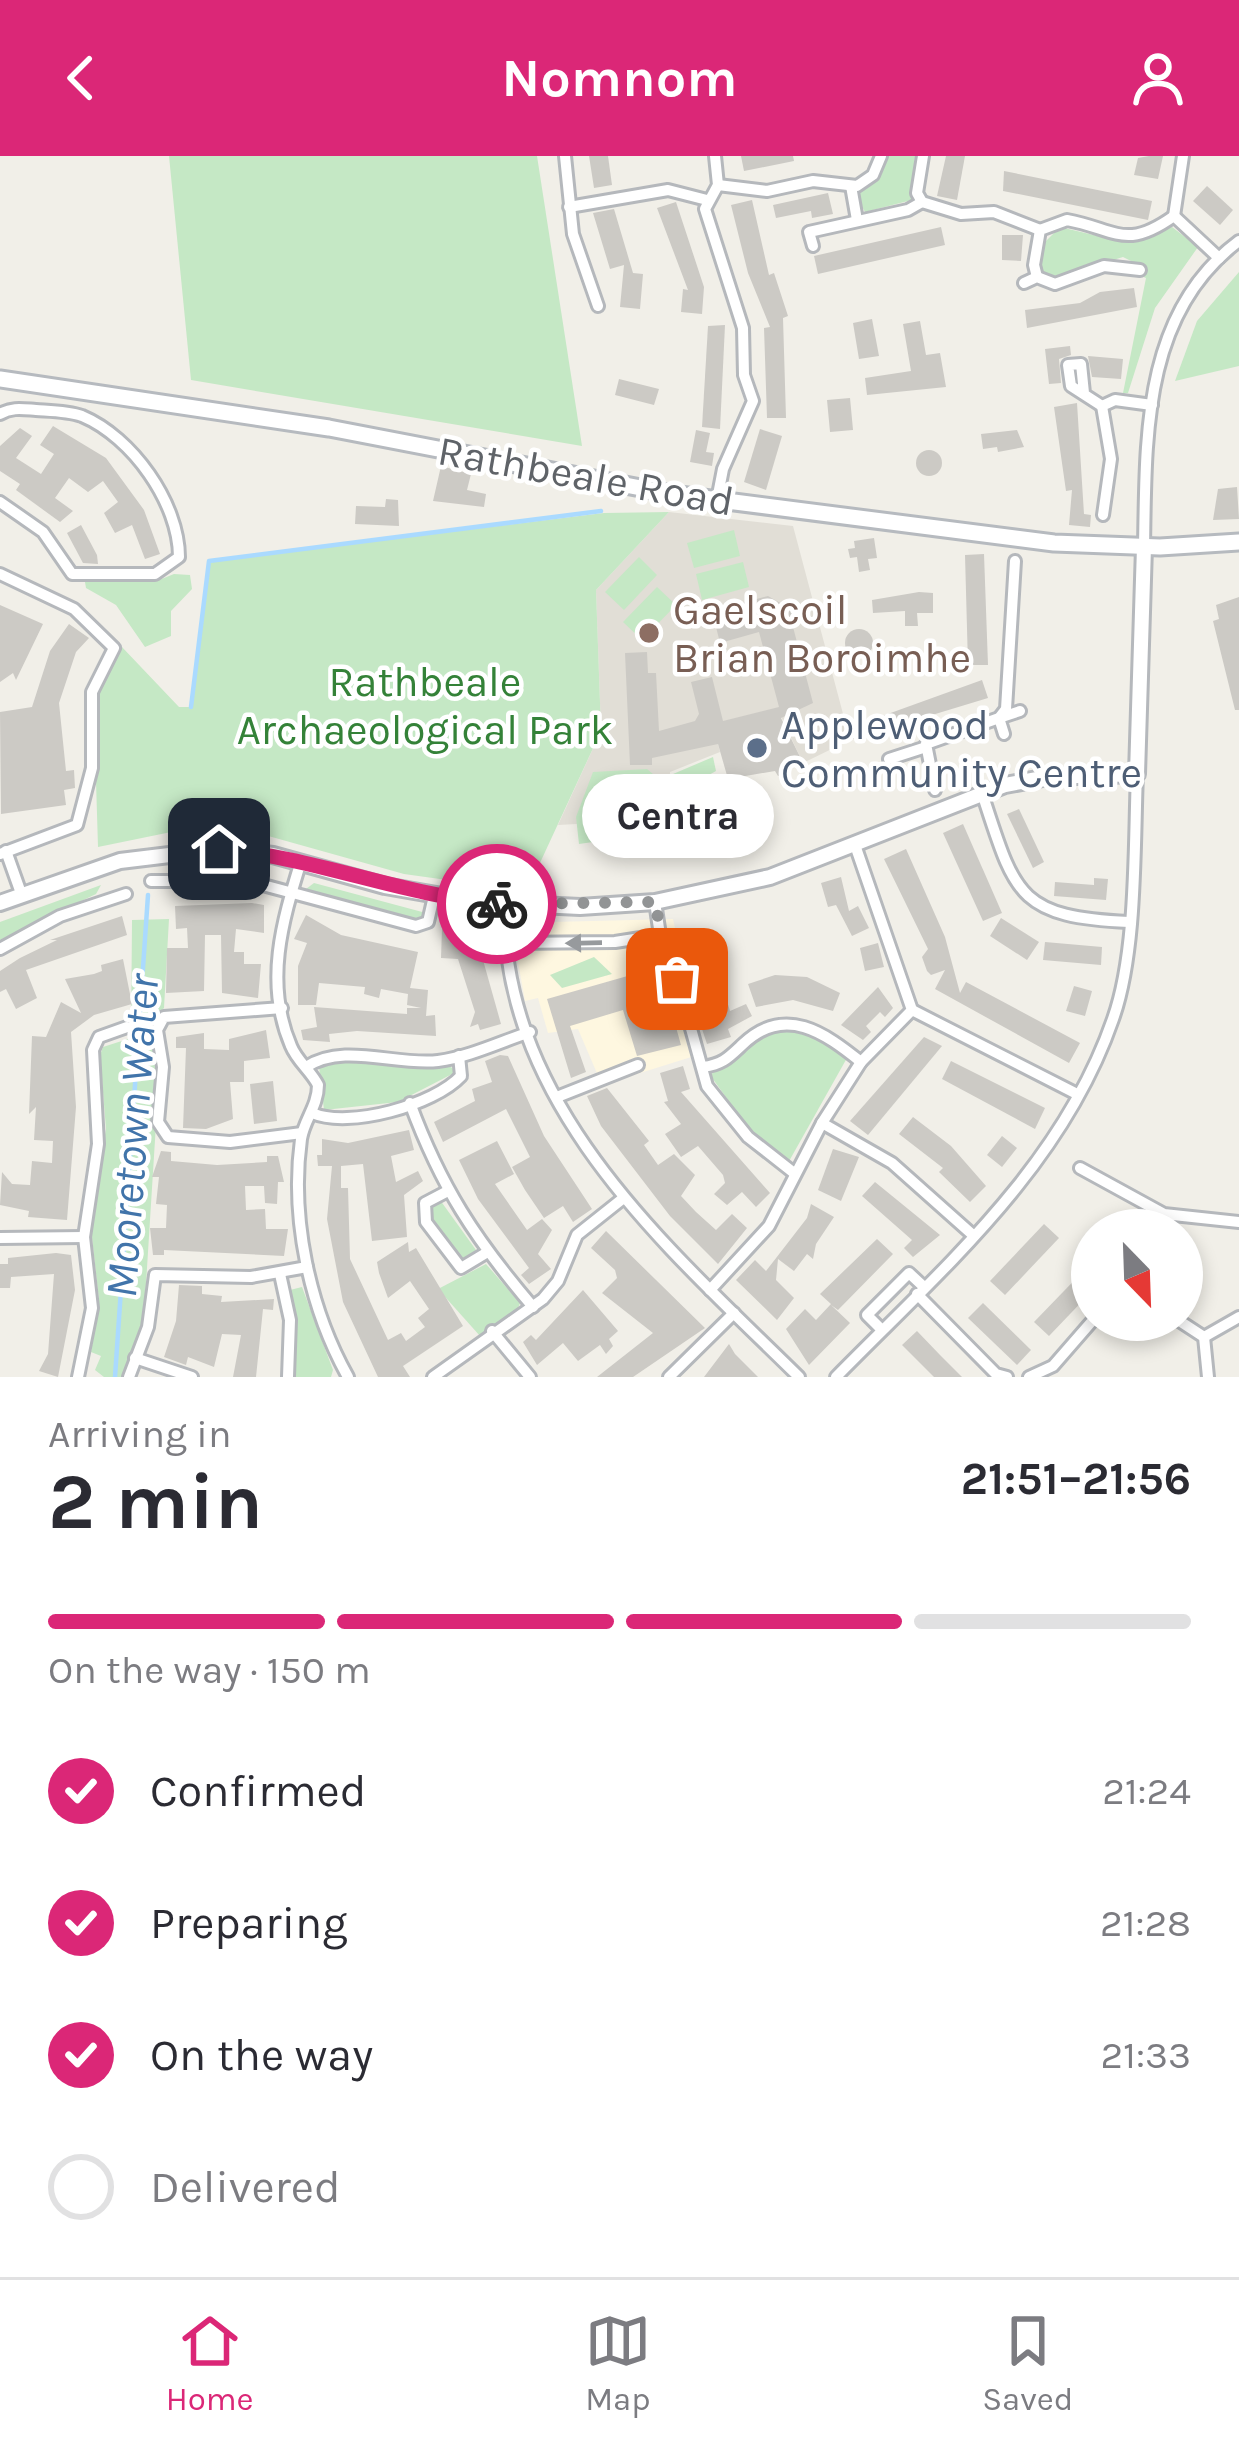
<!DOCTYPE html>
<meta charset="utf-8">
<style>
body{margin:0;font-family:Karla,sans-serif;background:#f7f7f7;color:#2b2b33;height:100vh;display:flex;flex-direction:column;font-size:45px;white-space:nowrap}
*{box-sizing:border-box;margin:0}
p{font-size:39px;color:#7c7c81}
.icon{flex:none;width:66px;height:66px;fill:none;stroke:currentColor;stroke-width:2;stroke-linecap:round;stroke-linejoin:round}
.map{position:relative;height:1221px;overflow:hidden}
.sheet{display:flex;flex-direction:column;background:#fff;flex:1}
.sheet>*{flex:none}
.needle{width:78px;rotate:157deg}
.fabs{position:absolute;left:1071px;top:1053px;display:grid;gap:24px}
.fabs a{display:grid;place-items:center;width:132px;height:132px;border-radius:50%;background:#fff;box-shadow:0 6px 18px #0003;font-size:60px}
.pin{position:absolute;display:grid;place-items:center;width:102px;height:102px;color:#fff;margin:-51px;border-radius:24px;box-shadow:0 6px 18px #0006}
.courier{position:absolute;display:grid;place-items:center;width:120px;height:120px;margin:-60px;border:9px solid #db2777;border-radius:50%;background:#fff;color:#222;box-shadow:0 3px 15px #0007}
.bubble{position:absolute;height:84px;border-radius:42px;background:#fff;box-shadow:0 6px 18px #0003;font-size:39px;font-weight:700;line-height:84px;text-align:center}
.summary em{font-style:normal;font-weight:700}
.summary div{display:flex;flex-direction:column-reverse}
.summary{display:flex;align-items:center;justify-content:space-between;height:204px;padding:0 48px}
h1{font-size:78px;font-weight:700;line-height:90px}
.bar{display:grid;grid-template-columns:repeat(4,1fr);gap:18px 12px;align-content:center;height:144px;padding:0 48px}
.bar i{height:15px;border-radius:9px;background:#e1e1e2}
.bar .active{background:#db2777}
.bar p{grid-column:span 4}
ol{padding:0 48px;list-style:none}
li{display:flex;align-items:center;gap:36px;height:132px}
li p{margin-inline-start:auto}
li .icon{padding:12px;border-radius:50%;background:#db2777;color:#fff;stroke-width:4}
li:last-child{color:#7c7c81}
li i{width:66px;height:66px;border:6px solid #e1e1e2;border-radius:50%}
header{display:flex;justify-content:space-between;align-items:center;height:156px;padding:0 48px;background:#db2777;color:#fff;font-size:54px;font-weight:700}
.menu{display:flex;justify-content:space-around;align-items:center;height:168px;border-top:3px solid #e1e1e2;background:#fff;font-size:33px;color:#7c7c81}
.menu a{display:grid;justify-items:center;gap:6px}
.menu .active{color:#db2777}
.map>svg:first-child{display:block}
.commercial{fill:#fef7e0}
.education{fill:#e1ded6}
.green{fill:#c5e8c5}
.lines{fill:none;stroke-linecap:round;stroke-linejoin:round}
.stream{stroke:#aadaff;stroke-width:4.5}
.building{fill:#cccac5}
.minor-casing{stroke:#b5b8bc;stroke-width:16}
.tertiary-casing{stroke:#b5b8bc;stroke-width:20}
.secondary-casing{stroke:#b6babf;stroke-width:21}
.minor{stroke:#fff;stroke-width:10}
.tertiary{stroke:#fff;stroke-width:14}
.secondary{stroke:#fff;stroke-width:15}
.oneway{fill:#979a9d}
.done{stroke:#929495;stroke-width:12;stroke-dasharray:0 21.6}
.route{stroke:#db2777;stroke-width:15}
.education-dot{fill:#8d6e63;stroke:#fff;stroke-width:4.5}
.service-dot{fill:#5c6f8a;stroke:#fff;stroke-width:4.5}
.labels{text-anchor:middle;stroke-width:9;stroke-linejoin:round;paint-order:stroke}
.street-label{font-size:42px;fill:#5f6368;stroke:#fff}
.education-label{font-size:42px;fill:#785e54;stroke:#fff;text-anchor:start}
.park-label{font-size:42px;fill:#348238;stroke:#fff}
.service-label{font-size:42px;fill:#4e5e75;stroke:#fff;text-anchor:start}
.water-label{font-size:45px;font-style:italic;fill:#4174aa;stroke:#fff}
</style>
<header><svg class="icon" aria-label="back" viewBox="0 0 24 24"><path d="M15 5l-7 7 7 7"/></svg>Nomnom<svg class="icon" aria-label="person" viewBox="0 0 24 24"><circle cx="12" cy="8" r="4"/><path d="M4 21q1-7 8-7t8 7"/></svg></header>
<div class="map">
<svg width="1239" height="1221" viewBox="0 0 1239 1221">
<rect width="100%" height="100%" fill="#f1efe8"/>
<polygon class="commercial" points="673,763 704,897 602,929 578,873 548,877 538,842 525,845 511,767"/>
<polygon class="education" points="669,356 793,370 850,584 803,607 777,552 718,588 720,596 670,616 669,663 558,669 601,575 596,434"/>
<g class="green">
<polygon points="169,0 537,0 582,290 191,224"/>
<polygon points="886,0 915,0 912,44 865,56 856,39 876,24"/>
<polygon points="1060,71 1123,86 1172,71 1198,91 1155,152 1128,237 1123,237 1146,122 1139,119 1141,110 1123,101 1052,123 1042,118 1041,90"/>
<polygon points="1239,116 1239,210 1175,225 1197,165"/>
<polygon points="669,356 596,434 601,575 527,735 404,718 254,676 181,674 98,691 94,559 96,539 121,490 179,551 191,551 209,405 604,357"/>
<polygon points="734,374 740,400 694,412 687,387"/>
<polygon points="639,401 657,419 624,454 605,436"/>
<polygon points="743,406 749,431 702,444 696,418"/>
<polygon points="174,418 190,419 192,433 171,455 171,480 145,491 116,449 86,432 85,426 159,424"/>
<polygon points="657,431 676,449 642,484 623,466"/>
<polygon points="713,601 716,615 707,620 709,637 731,637 733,659 675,668 673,618"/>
<polygon points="647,613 660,624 661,642 636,644 637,664 661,663 662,671 604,678 600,685 579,688 576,661 593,616"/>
<polygon points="314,727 426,757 418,764 306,733"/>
<polygon points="101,729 96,738 0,784 0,766"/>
<polygon points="169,763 164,852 153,864 151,879 158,936 144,1160 124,1221 104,1221 95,1214 101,1200 91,1196 99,1144 90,1064 106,973 100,899 103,891 131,882 132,764"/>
<polygon points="594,801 612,818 562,832 550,819"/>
<polygon points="795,872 822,882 847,902 788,1007 753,979 710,919 765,878"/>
<polygon points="347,905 449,909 456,916 398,946 324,954 319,910"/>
<polygon points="440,1044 476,1094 465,1106 428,1056 429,1050"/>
<polygon points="486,1108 520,1147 517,1155 480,1180 438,1133"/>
<polygon points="302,1131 333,1214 331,1221 293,1221 290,1134"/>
</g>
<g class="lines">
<g class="stream">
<polyline points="191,551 209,405 601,355"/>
<polyline points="115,1221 148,739"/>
</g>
</g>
<g class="building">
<polygon points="589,0 608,0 612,29 594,32"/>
<polygon points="741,0 793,0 794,5 744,15"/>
<polygon points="946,0 965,0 957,44 937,40"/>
<polygon points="1149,0 1163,0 1158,23 1134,19 1138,2"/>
<polygon points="1004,15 1152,45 1148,64 1003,35"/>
<polygon points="1207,30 1233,54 1220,69 1193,45"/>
<polygon points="828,37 833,58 812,62 811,55 776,62 773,49"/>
<polygon points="752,44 769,119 774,117 788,160 783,162 786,262 767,262 764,172 770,171 748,117 731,49"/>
<polygon points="676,46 704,131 702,158 681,156 683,133 688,134 657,52"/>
<polygon points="614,53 633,117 643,118 640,153 620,151 624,109 610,113 593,57"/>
<polygon points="941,71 945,89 818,118 814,100"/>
<polygon points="1002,79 1023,79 1021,105 1002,104"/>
<polygon points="1134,132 1137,151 1027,172 1025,154 1080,147 1100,136"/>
<polygon points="872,163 879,200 859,203 853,167"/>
<polygon points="920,165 926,199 940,197 946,231 867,239 865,222 911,215 903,168"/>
<polygon points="725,169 720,273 702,271 708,170"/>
<polygon points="1070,190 1071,199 1059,203 1061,227 1049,228 1045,193"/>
<polygon points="1088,200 1123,203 1121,223 1092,221"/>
<polygon points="619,223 659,233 654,249 615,239"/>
<polygon points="850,242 853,274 830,276 827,244"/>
<polygon points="1077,247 1084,358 1091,359 1090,371 1069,369 1072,334 1066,335 1054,251"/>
<polygon points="53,270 106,302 144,354 160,398 145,403 132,369 115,377 104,357 118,346 103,325 88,336 69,322 55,342 73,355 60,366 16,334 20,328 0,315 0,290 20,272 32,280 16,302 41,318 54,298 40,289"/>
<polygon points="760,273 782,280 766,334 744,326"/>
<polygon points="696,274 710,277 706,296 714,297 712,310 690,306"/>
<polygon points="1017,274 1024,291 998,296 997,291 983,293 981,278"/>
<circle cx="929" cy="307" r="13"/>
<polygon points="441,310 471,318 467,334 486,338 484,351 433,345"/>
<polygon points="1237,331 1239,363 1213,364 1218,333"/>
<polygon points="386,343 398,344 399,370 355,368 356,350 385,351"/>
<polygon points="81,369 97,399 98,408 83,407 67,377"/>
<polygon points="874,382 877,402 868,403 870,414 859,416 857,401 850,402 848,393 855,392 854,385"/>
<polygon points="984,398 988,509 968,509 965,399"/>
<polygon points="919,436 933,437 933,457 917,457 918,470 905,470 905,455 873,457 872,444"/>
<polygon points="768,440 794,455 798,469 793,471 813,547 781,562 803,607 778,620 775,615 728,623 718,588 652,602 652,609 630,609 625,497 647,496 648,517 656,517 659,575 695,565 699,558 691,526 712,521 723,565 779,551 759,476 720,487 712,455"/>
<polygon points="1239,441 1239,554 1235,554 1213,465 1219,463 1216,449"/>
<polygon points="0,449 43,468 16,524 13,517 0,526"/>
<polygon points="69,468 89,482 76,496 59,547 66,615 74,614 75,632 64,634 66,649 1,658 0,556 32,551 50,495"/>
<circle cx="859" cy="487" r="14"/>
<polygon points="982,524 988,542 853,583 849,572"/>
<polygon points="1019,653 1044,706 1033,712 1007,658"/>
<polygon points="963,668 1002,757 983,765 943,677"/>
<polygon points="906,693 945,781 960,837 966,826 1080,887 1069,907 935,833 945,814 931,819 927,815 922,801 928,793 884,703"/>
<polygon points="841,721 849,755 858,750 869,772 852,780 836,749 828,751 821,727"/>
<polygon points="1094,722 1108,723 1106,744 1054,740 1055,726 1094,729"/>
<polygon points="252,747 264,749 264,777 236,773 234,796 244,796 244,808 261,808 258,842 222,837 221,779 205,779 204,835 166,837 167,792 188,792 187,772 176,773 175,750"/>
<polygon points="306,759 341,779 418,796 410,832 428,834 426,860 435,859 436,880 357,875 329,878 330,886 303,884 301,874 317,871 314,851 407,858 407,852 421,852 407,849 408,838 381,833 379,842 364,838 365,831 319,827 316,849 298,849 298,810 307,787 294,783"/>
<polygon points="122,760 127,779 26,814 37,842 16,853 6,833 0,836 0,815 20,802 57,784 50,784"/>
<polygon points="1001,762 1039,786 1027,804 990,780"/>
<polygon points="442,773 490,776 488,804 483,804 501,868 480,874 478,868 470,871 475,856 458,803 441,802"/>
<polygon points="1045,786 1102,791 1101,809 1043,804"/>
<polygon points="878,787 884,811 865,815 860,792"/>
<polygon points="123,803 132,848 94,859 71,876 76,951 67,1064 28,1061 29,1055 0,1049 2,1016 12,1028 30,1029 32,1005 52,1007 53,985 34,984 36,951 29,958 32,880 46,881 61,846 81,857 65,823 94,818 102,815 101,809"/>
<polygon points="659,811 681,889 637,900 623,854 570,870 586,916 571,922 547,843"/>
<polygon points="718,816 730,855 746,848 752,860 728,873 731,881 707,888 701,870 709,867 708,850 699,822"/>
<polygon points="775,819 807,821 840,837 833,855 793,844 756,851 748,828"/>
<polygon points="1074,830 1092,835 1085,860 1066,855"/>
<polygon points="878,831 893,852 885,861 880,856 866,870 871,876 863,884 841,869"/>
<polygon points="266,874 270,902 244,905 244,926 230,926 233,963 206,973 183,972 186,892 176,892 176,881 204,877 204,893 229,894 229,883"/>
<polygon points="924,881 942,890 868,979 850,965"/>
<polygon points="500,899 508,900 544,980 592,1053 573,1066 563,1050 544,1062 525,1034 512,1011 530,1001 506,953 443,986 434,966 475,945 472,933 492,926 485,905"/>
<polygon points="951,905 1045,952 1035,973 942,923"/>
<polygon points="683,910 690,933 681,936 770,1037 756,1051 742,1036 727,1049 714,1038 725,1027 723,1019 698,990 681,1001 665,978 681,968 664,946 668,945 660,917"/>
<polygon points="273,925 277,965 254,968 250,928"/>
<polygon points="607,932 649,985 644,989 658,1009 674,998 695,1019 681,1040 696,1056 716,1074 732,1058 747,1072 718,1108 670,1060 601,970 587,940"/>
<polygon points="913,961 951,990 986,1030 970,1046 939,1016 943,1012 899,978"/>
<polygon points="409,974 414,994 391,1000 396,1026 418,1015 423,1025 404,1039 407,1081 372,1085 363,1008 341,1010 341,1032 348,1032 350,1103 388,1184 401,1177 406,1185 425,1171 418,1162 429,1153 410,1125 388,1142 379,1117 377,1106 408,1086 409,1096 416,1092 463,1170 403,1210 410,1221 378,1221 343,1146 327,1063 332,1010 318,1010 317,999 322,999 322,983 348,987"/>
<polygon points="1002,980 1017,992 1002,1011 987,999"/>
<polygon points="497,985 514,1018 495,1028 527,1074 542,1063 552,1074 538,1098 551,1113 529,1128 521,1119 529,1112 478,1043 459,1004"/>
<polygon points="833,993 859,1001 841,1045 818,1034"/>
<polygon points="161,995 171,996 171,1005 217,1009 267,1006 267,1000 278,1000 284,1026 278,1026 277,1048 265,1047 264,1030 245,1030 246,1054 265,1053 266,1073 288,1073 284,1100 164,1094 164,1099 153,1099 150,1072 166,1072 167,1049 156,1048 159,1021 152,1021"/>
<polygon points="875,1026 940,1079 913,1101 904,1092 912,1084 862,1040"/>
<polygon points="811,1048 834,1061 816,1088 813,1103 807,1098 794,1115 778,1103 776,1124 794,1142 777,1164 736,1124 755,1104 766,1115 807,1062"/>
<polygon points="1044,1068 1059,1082 1005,1139 990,1125"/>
<polygon points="606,1075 705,1172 633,1221 597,1221 653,1177 602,1137 617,1122 615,1114 591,1092"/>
<polygon points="877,1083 893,1098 838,1154 831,1149 850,1167 809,1209 786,1173 805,1153 816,1164 831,1148 820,1138"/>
<polygon points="56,1097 71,1099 75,1134 58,1221 39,1215 48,1198 54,1118 11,1121 10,1132 0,1132 0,1108 8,1108 8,1102"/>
<polygon points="1092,1106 1092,1135 1049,1180 1034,1166"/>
<polygon points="179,1129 202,1130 202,1138 222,1140 221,1146 274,1143 273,1154 263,1153 256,1221 233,1221 241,1179 222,1178 214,1211 188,1201 186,1209 164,1201 176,1165"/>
<polygon points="583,1134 618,1175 609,1183 613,1190 606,1198 600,1189 578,1205 563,1187 537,1209 523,1186 531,1179 536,1184"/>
<polygon points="983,1147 1031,1194 1017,1209 968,1162"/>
<polygon points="917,1175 940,1199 962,1221 934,1221 902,1189"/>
<polygon points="729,1188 735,1198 758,1221 704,1221"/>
</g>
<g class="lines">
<g class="minor-casing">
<g id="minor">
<polyline points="565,0 573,78 598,150"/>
<polyline points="715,0 718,29 705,53 743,172 744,219 753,245 723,313 717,344"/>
<polyline points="718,29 767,35 813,25 857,30 873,19 881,0"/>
<polyline points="851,30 857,64"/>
<polyline points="922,46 961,58 994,56 1040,74"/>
<polyline points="922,46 917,37 923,0"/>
<polyline points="569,51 668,34 707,44"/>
<polyline points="1174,60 1219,102"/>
<polyline points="1174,60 1183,0"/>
<polyline points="813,90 809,76 908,54 922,46"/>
<path d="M1037,121L1034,109L1040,74L1067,64C1116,73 1125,95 1174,60"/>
<polyline points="1024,127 1037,121 1055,128 1104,110 1140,114"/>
<polyline points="1084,237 1081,208 1068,209 1071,230 1102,250"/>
<path d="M0,258C12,251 22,253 36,254C51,255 68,255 82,260C132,281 179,347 179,401L155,418H72L43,376L0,346"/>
<polyline points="1103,359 1111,303 1102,250 1115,244 1152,249"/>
<path d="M1144,391C1146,281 1142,157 1239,85"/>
<polyline points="0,418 74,453 114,492 92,536 92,612 77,669 0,698"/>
<polyline points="1004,578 999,562 1020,555"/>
<polyline points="889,603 923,592"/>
<polyline points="935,634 926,588 999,562 1006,553 1015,405"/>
<path d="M982,637C1015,738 1017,761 1129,766"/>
<polyline points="6,695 22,740"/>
<path d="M301,705C282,766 264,827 291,890C297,905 311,915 318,929C318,950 304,964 301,983C290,1063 310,1153 348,1221"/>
<polyline points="151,725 248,725 416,770 428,766 434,740"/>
<polyline points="655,746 660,779 666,783 707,930 748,981 794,1017"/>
<path d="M504,748C502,951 668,1092 799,1221"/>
<polyline points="508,787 615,786 660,779"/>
<polyline points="0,793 60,760 126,738"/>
<polyline points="282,852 164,861 157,874 163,911 158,966 168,981 230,986 302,977"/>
<polyline points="912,854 1077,938"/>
<path d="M306,911C344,886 395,910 438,905C469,901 500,886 530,876"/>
<path d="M703,911C723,908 728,902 743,888C785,848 825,877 861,906"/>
<polyline points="557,941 638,909"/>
<path d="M410,947C441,1031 475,1083 533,1151"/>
<path d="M312,957C349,973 434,949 461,920L459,900"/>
<polyline points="822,967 892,1007 974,1080"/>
<polyline points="1080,1012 1164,1058 1239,1066"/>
<polyline points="446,1036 425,1047 426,1066 461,1112 486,1097"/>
<polyline points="0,1082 84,1081"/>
<polyline points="280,1118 290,1164 288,1221"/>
<polyline points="710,1134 769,1070 822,967 861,906 912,854 855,689"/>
<polyline points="917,1138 996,1218 1007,1221"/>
<polyline points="1178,1164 1204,1181 1208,1221"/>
<polyline points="882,1174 867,1159 909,1117 924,1131"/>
<polyline points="492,1175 530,1221"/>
<polyline points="1204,1181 1239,1161"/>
<polyline points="135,1202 192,1221"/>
<polyline points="78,1221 92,1152 84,1081 98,988 93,894 99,881 127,871"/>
<polyline points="129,1221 148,1171 155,1119 251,1121 307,1111"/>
<polyline points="433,1221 543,1143 558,1125 577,1079 621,1044"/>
<polyline points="669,1221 734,1157"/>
<path d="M836,1221C942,1113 1062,1011 1113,863C1137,796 1134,690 1137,618"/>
<polyline points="1029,1221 1053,1210 1093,1164"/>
</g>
</g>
<g class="tertiary-casing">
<polyline id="tertiary" points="0,747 120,705 219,693 273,699 385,730 477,746 580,751 655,746 770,721 1005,629 1048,621 1137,618 1144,391"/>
</g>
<g class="secondary-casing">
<polyline id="secondary" points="0,223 329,272 672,338 1054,387 1160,391 1239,386"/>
</g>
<use href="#minor" class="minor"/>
<use href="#tertiary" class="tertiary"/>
<use href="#secondary" class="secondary"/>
</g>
<defs><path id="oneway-solid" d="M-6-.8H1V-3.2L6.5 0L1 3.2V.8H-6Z" transform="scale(3)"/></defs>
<use class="oneway" href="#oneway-solid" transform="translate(584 787) rotate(179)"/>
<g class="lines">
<polyline class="done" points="497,748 656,746 660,779 677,823"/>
<path class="route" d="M219,693C314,701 401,739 497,748"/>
</g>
<circle class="education-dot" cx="649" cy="477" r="12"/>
<circle class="service-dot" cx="757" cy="592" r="12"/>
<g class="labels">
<g class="street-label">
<text transform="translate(586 319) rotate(10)" y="15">Rathbeale Road</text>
</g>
<g class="education-label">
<text x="673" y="468">Gaelscoil<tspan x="673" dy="48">Brian Boroimhe</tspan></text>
</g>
<g class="park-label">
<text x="425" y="540">Rathbeale<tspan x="425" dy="48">Archaeological Park</tspan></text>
</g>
<g class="service-label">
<text x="781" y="583">Applewood<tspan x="781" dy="48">Community Centre</tspan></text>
</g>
<g class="water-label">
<text transform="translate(131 980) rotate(-86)" y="16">Mooretown Water</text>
</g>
</g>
</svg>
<div class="fabs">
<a><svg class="needle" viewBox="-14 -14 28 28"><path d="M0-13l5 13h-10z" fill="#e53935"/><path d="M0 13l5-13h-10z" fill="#7c7c81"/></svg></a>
</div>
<div class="pin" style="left:677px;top:823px;background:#ea580c"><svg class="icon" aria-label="bag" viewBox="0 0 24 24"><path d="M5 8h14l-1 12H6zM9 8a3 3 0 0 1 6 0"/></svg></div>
<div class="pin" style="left:219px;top:693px;background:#1f2937"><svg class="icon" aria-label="home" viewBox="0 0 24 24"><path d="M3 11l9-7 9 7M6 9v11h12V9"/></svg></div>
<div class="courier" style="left:497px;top:748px"><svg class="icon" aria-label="bike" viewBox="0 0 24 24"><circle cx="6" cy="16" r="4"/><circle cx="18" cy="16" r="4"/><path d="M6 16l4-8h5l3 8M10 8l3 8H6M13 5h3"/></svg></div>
<div class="bubble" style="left:582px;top:618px;width:192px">Centra</div>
</div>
<section class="sheet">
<div class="summary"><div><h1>2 min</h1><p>Arriving in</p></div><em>21:51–21:56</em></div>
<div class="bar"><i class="active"></i><i class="active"></i><i class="active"></i><i></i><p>On the way · 150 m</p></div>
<ol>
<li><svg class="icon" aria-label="check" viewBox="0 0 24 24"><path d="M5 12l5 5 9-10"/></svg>Confirmed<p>21:24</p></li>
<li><svg class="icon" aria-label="check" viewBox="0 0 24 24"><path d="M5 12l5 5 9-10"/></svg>Preparing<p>21:28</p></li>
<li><svg class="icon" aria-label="check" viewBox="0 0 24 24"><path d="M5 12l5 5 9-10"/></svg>On the way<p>21:33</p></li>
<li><i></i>Delivered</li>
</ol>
</section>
<nav class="menu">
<a class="active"><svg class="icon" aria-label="home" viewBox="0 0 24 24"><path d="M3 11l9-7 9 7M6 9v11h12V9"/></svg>Home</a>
<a><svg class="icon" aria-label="map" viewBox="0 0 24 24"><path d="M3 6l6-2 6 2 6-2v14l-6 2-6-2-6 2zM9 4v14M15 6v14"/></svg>Map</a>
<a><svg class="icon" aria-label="saved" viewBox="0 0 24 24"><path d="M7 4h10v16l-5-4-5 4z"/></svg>Saved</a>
</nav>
